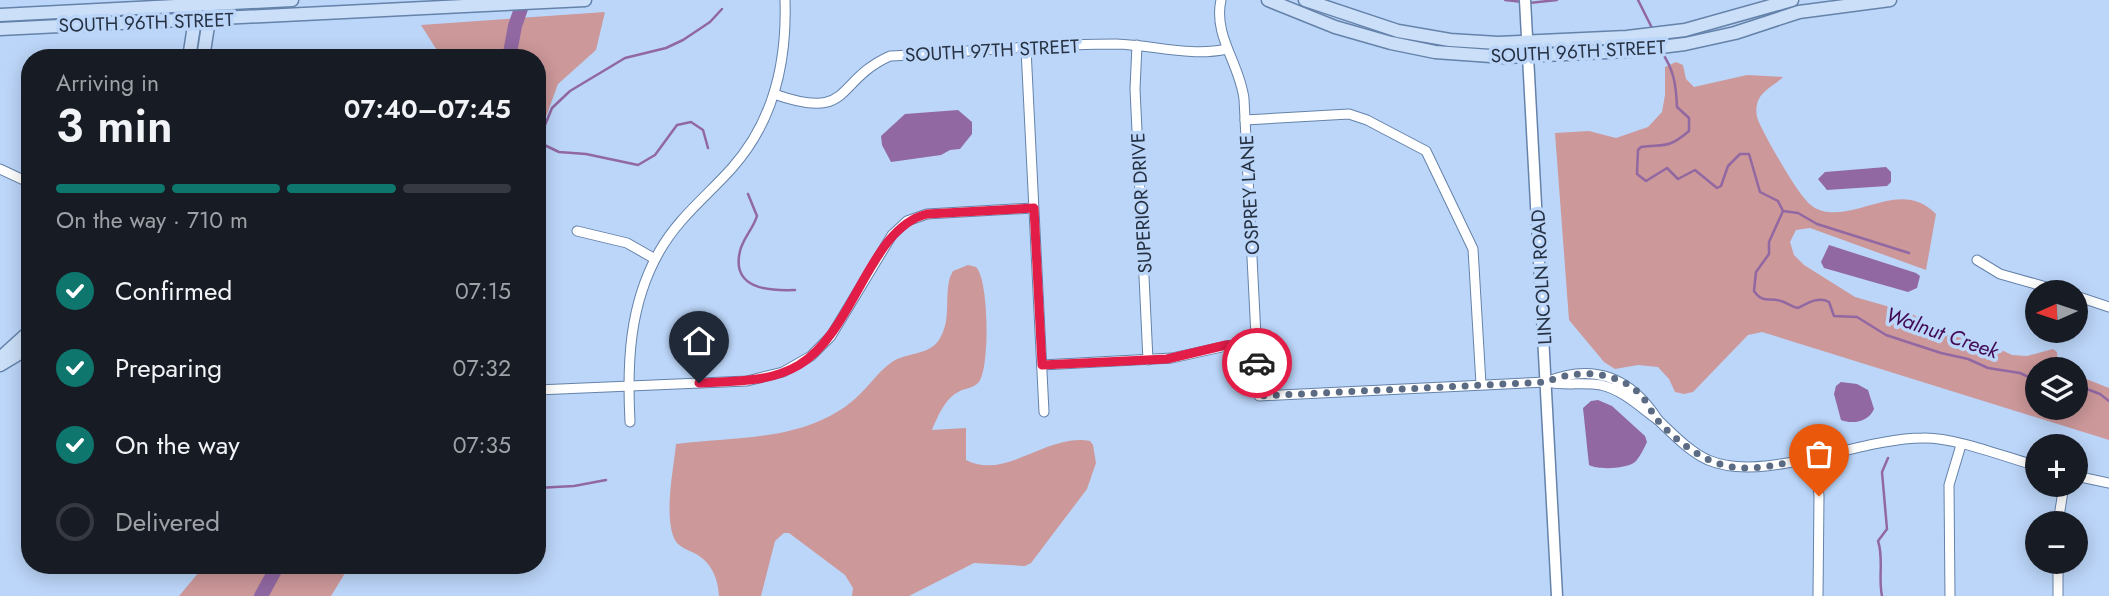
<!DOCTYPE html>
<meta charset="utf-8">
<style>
body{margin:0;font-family:Jost,sans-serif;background:#242831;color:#f1f3f6;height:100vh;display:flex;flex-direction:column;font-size:26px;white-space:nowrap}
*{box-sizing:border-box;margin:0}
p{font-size:23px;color:#9ea1a6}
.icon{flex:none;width:38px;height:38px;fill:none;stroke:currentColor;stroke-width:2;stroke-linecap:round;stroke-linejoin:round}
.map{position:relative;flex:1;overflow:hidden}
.side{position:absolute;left:21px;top:49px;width:525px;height:525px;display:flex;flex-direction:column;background:#171b24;border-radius:28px;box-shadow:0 4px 18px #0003}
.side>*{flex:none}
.needle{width:46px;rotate:267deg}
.fabs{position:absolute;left:2025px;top:280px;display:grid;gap:14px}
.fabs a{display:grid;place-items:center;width:63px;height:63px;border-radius:50%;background:#171b24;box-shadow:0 4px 18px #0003;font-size:35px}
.pin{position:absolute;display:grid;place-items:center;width:60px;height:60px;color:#fff;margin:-72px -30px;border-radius:50% 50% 50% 0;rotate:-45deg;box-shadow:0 0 7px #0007}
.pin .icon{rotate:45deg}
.courier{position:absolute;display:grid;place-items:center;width:70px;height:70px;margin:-35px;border:5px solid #e11d48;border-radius:50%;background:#fff;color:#222;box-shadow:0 2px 9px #0007}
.head em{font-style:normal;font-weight:600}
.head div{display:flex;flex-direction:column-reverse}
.head{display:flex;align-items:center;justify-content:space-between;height:119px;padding:0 35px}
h1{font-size:46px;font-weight:600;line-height:52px}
.bar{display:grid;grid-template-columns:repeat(4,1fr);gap:10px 7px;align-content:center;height:84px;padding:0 35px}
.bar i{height:9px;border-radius:5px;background:#363941}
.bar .selected{background:#0f766e}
.bar p{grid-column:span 4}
ol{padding:0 35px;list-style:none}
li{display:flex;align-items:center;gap:21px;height:77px}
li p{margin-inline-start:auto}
li .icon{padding:7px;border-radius:50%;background:#0f766e;color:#fff;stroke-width:4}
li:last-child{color:#9ea1a6}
li i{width:38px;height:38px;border:4px solid #363941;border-radius:50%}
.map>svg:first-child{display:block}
.green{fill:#cd989a}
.water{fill:#9168a2}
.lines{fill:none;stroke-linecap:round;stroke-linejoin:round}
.stream{stroke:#9168a2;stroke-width:2.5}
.river{stroke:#9168a2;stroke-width:14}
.minor-casing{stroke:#6482aa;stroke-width:11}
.tertiary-casing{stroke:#6482aa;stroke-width:13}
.secondary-casing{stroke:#6482aa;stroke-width:15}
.minor{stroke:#fff;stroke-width:9}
.tertiary{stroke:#fff;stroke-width:10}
.secondary{stroke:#cbdff8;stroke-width:12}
.done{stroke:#5a6b83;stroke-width:7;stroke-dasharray:0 12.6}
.route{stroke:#e11d48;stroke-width:9}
.labels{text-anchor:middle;stroke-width:7;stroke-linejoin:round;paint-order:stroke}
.street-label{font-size:19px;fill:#263243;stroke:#bcd6f9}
.water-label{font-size:21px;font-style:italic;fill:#410854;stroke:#bcd6f9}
</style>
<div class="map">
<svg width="2109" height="596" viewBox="0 0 2109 596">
<rect width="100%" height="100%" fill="#bcd6f9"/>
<g class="green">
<polygon points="605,12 596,50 558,84 537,141 537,58 436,58 438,52 421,25"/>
<path d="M1676,62L1683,65L1686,79L1694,87L1747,75L1783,77C1774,86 1760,91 1757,104C1756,109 1756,115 1758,120C1764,135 1794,187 1805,199C1811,207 1819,211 1828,212C1864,216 1903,180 1936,214L1926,270L1810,228L1796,230L1790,242L1794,255L1804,265L1855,297L1911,313L1943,334L1987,343L2012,355L2027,356L2053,349L2057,352L2058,367L2061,369H2037V408H2076V375L2109,388V440L1762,332L1748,335L1693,392L1684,394L1675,392L1669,379L1658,367L1638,365L1615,369L1604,362L1569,320L1555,133L1589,131L1616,138L1648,127L1662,112L1665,95V67Z"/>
<path d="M968,265L976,267C989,279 990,368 979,382C974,388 966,388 960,391C945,398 938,416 932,430L966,428V460C1005,481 1047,433 1090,441L1093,445L1096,463L1087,489L1031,563L1025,566L974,563L909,596H852L853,588L845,575L789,533H784L775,541L761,596H719C718,579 712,563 696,554C690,551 682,548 677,543C662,523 674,467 676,444C735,437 802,441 850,403C866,391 876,373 892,362C907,352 928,356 939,340C952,319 944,299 950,277L953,271Z"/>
<polygon points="205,565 350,565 331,596 179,596"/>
</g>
<g class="water">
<polygon points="958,110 972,122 972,134 960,149 950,150 941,155 891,162 882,145 881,136 905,114"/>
<polygon points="1886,167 1891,172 1891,182 1887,186 1827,190 1818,179 1825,172"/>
<polygon points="1829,245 1916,273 1920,276 1917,288 1908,292 1824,268 1821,262"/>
<path d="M1841,382L1857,384L1868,390L1874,409C1869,421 1854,425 1841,420L1834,394L1836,386Z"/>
<path d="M1598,400L1612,406L1645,436L1647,442C1644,448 1640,457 1635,462C1626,469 1598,470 1589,465L1583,408L1591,401Z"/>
</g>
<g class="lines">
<g class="stream">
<polyline points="1505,0 1523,2"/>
<polyline points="1638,0 1652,28"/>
<polyline points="1529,3 1557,0"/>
<path d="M1661,51C1674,70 1676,84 1677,107L1689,118V131C1668,149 1665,144 1641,147L1638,150L1637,174L1646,181L1667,168L1678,179L1695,170L1717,188L1721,186L1728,166L1740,154H1749L1760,192L1778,201L1783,211L1769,242V254L1756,272L1754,291C1763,304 1769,297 1781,301C1788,303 1791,307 1798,308C1808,303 1819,296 1829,302L1834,316L1857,317L1886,335L1941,353L1968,359L1988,368L2020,373L2037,381"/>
<polyline points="708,148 703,130 691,122 677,125 655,155 638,165 586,154 559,152 538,142 552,108 570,91 625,58 666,48 683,40 710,22 722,9"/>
<path d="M748,194L757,216C753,229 743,238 740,251C731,289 768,291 795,290"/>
<polyline points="1783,211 1798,213 1817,224 1909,253"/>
<polyline points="2076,385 2100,394 2109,401"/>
<polyline points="537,488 574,486 606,480"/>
<path d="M1882,596C1878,578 1884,558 1878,541L1887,529L1882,472L1888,458"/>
</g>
<g class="river">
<polyline points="509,58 515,26 524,0"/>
<polyline points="261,596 278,565"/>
</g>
<g class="minor-casing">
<g id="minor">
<path d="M1221,0C1213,36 1240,64 1244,99L1259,396L1546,382C1564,386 1583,382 1601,385C1623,390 1641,408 1658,420C1631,378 1594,362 1546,382"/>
<polyline points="1137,45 1135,89 1148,360"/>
<polyline points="1026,49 1044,412"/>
<path d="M774,94C853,122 834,81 890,56C965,52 1041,44 1116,44C1154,45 1190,57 1227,49"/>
<polyline points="1245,120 1349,114 1367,120 1426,151 1473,249 1481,384"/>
<polyline points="0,169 30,183"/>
<polyline points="577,231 627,243 655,259"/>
<polyline points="1977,260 2000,274 2064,292"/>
<polyline points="2076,296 2109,307"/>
<polyline points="1042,365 1172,358 1226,346 1256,343"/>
<polyline points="537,390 747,381 783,372 811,356 831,336 892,235 907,221 927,214 1033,208"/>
<path d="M1658,420C1674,435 1689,451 1708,460C1764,484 1859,438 1923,438C1954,437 2005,457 2037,466"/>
<path d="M630,422C627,363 629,305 659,252C678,218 707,196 732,168C774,121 787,61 785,0"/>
<polyline points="1815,456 1819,496 1818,596"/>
<polyline points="2076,476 2109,483"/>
<polyline points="2058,523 2064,485"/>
<polyline points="2058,562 2058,596"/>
<polyline points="1950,596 1949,485 1961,445"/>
</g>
</g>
<g class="tertiary-casing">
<polyline id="tertiary" points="1525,0 1557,596"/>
</g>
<g class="secondary-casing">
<g id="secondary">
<polyline points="1268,0 1335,27 1391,43 1435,52 1505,57 1628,51 1685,44 1735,33 1799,12 1890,0"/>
<polyline points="1305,0 1398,31 1450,40 1498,43 1627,37 1685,30 1792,0"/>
<polyline points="0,15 292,0"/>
<polyline points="0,29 585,0"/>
<polyline points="189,58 196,13"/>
<polyline points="203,58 210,13"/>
<polyline points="0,358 30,331"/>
<polyline points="0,365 30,347"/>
</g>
</g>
<use href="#minor" class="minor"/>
<use href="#tertiary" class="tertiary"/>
<use href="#secondary" class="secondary"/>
</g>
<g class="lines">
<path class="done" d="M1257,363L1259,396L1546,382C1576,369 1617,370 1641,395C1648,403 1652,414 1659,422C1675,439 1697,457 1720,464C1751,474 1784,463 1815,456L1819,496"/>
<path class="route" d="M699,383C733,381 769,383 799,365C855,331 869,228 927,214L1034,208L1042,365L1167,359L1226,345L1256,343L1257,363"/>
</g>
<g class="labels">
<g class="street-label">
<text transform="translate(146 22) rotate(-2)" y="7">SOUTH 96TH STREET</text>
<text transform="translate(992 50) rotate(-3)" y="7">SOUTH 97TH STREET</text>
<text transform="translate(1578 51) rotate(-3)" y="7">SOUTH 96TH STREET</text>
<text transform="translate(1249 195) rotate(-93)" y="7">OSPREY LANE</text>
<text transform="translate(1141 203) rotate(-93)" y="7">SUPERIOR DRIVE</text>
<text transform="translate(1541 277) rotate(-93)" y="7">LINCOLN ROAD</text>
</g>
<g class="water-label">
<text transform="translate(1942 333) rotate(19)" y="7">Walnut Creek</text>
</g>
</g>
</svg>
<div class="fabs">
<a><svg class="needle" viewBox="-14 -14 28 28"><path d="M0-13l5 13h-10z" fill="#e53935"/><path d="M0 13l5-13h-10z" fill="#9ea1a6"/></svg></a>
<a><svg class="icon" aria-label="layers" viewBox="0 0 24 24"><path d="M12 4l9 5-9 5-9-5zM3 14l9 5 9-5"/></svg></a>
<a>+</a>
<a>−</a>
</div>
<div class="pin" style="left:1819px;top:496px;background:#ea580c"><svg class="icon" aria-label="bag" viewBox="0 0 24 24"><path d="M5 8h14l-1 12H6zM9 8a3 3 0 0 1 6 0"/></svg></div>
<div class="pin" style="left:699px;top:383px;background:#1f2937"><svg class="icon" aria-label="home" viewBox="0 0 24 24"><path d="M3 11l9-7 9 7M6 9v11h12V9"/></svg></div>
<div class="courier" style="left:1257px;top:363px"><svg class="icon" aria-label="car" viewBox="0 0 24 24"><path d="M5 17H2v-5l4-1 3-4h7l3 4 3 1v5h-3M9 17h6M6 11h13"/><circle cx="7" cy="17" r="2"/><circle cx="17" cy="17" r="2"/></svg></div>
<section class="side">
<div class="head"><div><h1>3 min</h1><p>Arriving in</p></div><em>07:40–07:45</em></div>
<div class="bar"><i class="selected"></i><i class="selected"></i><i class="selected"></i><i></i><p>On the way · 710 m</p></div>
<ol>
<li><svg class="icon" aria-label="check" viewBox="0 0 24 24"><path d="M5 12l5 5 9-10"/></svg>Confirmed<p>07:15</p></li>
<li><svg class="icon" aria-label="check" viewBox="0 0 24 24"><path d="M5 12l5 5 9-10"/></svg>Preparing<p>07:32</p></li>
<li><svg class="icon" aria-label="check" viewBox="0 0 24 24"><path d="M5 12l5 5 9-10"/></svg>On the way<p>07:35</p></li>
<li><i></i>Delivered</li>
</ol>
</section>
</div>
